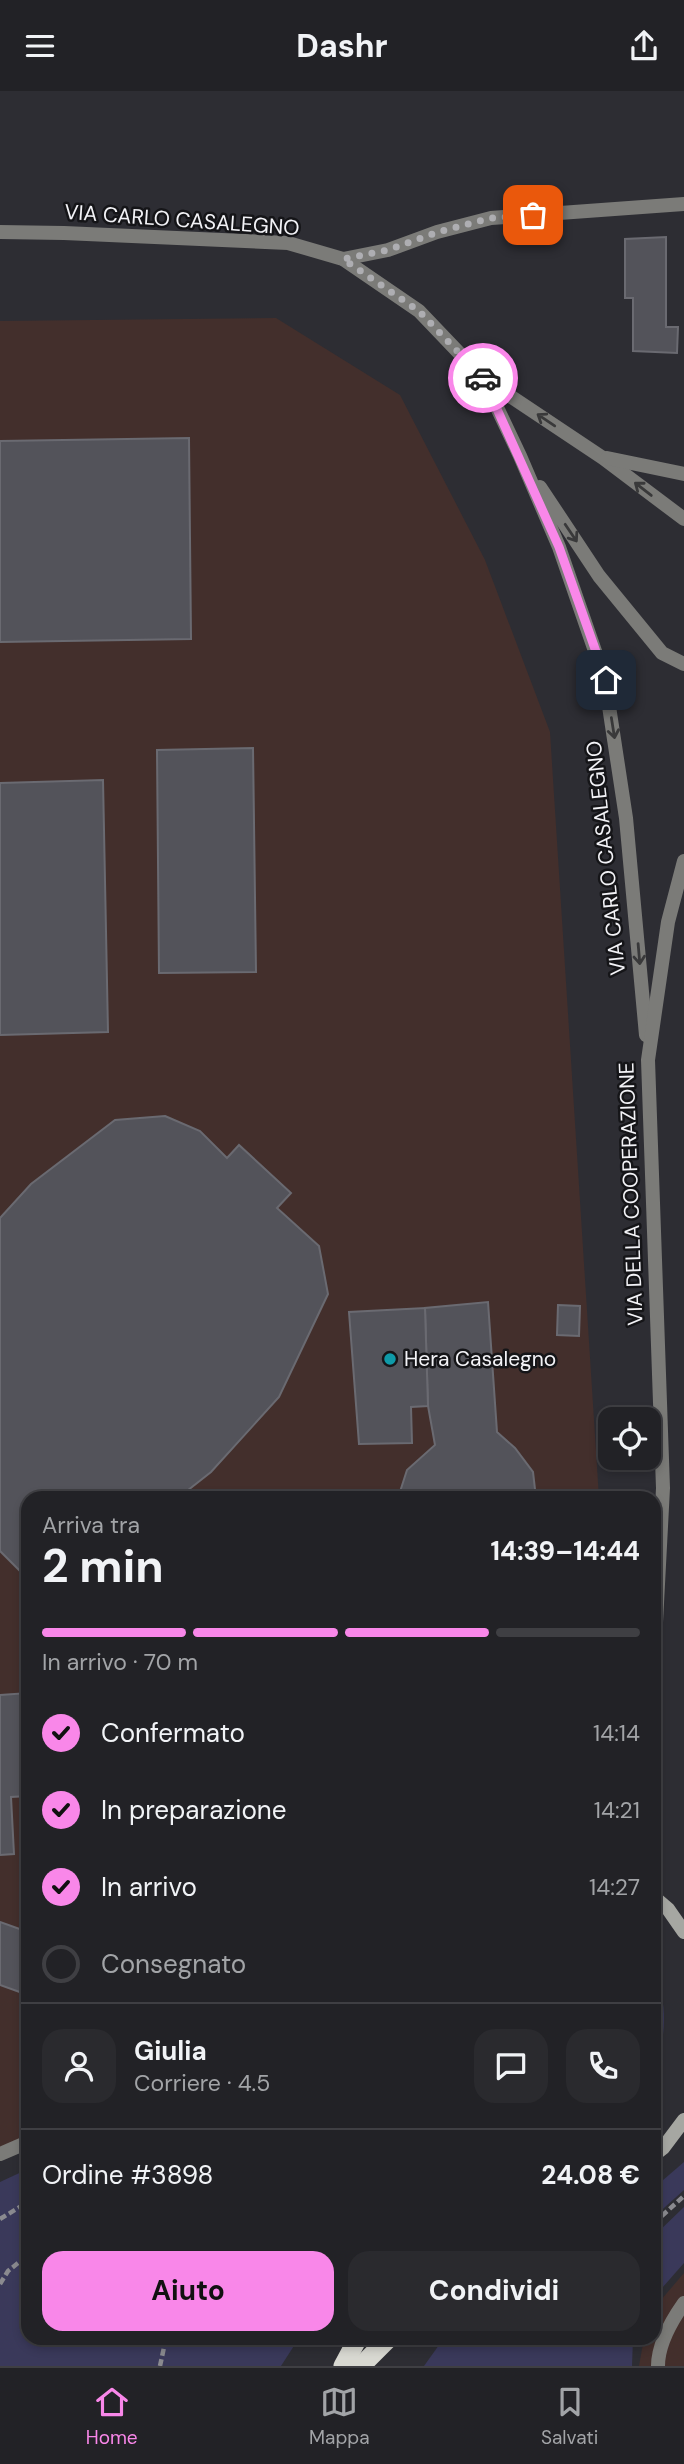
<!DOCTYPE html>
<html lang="it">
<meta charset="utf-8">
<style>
body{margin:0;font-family:"DM Sans",sans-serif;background:#2a2a2e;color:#f1f3f6;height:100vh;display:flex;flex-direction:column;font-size:26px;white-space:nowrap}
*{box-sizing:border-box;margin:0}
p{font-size:23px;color:#a2a4a7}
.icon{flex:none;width:38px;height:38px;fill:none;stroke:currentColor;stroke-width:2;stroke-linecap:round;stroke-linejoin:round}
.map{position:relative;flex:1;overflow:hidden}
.side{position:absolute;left:21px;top:1400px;width:640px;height:854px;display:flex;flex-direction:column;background:#222226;border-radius:21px;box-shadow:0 4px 10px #0003,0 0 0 2px #3f3f43}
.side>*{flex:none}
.fabs{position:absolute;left:598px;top:1316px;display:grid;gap:14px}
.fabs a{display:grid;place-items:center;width:63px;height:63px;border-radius:14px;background:#222226;box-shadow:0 4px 10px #0003,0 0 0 2px #3f3f43;font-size:35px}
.pin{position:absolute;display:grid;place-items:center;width:60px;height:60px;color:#fff;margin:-30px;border-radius:14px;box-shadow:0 4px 10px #0006}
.courier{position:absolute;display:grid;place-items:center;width:70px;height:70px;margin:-35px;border:5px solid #f987e9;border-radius:50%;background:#fff;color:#222;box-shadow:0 2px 9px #0007}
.head em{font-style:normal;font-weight:700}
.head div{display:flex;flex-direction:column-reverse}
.head{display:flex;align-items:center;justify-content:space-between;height:119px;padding:0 21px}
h1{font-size:46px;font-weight:700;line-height:52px}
.bar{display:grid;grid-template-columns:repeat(4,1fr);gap:10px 7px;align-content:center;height:84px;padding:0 21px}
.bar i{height:9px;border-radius:5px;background:#3f3f43}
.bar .current{background:#f987e9}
.bar p{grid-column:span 4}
.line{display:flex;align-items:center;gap:18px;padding:0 21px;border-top:2px solid #3f3f43}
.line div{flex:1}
.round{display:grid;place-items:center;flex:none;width:74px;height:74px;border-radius:21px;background:#2a2a2e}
ol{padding:0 21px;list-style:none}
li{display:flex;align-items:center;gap:21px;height:77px}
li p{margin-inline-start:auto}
li .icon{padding:7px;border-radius:50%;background:#f987e9;color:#111;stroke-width:4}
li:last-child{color:#a2a4a7}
li i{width:38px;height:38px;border:4px solid #3f3f43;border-radius:50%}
.button{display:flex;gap:14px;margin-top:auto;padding:14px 21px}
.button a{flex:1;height:80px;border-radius:21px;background:#f987e9;color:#111;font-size:28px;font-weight:700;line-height:80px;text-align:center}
.button a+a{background:#2a2a2e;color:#f1f3f6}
header{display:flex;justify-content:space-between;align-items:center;height:91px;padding:0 21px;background:#222226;font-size:32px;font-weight:700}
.tab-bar{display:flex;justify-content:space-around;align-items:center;height:98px;border-top:2px solid #3f3f43;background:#222226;font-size:19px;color:#a2a4a7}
.tab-bar a{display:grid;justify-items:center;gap:4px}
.tab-bar .current{color:#f987e9}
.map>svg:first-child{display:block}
.industrial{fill:#432f2c}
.green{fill:#3a395a}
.building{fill:#53535a;stroke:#6a6a71;stroke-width:2}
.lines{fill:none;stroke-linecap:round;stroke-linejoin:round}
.path{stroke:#8a8a8f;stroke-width:4.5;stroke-dasharray:7 3.5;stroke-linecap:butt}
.minor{stroke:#7b7b78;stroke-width:14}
.tertiary{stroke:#7b7b78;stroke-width:14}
.secondary{stroke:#a6a7a2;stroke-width:14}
.trunk{stroke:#d8d8d1;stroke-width:19}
.oneway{stroke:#39393a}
.done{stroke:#aeaeb2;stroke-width:7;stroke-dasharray:0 12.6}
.route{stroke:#f987e9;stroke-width:9}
.culture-dot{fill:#0f9aa8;stroke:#151518;stroke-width:2.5}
.labels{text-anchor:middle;stroke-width:5;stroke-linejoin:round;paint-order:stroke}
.street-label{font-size:21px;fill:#f3f3f7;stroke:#151518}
.poi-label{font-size:21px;fill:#f3f3f7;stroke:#151518;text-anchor:start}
</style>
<header><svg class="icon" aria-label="menu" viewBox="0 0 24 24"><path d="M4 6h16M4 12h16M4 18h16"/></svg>Dashr<svg class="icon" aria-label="share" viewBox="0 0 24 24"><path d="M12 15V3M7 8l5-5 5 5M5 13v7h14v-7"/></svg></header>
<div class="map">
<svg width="684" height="2275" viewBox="0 0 684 2275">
<rect width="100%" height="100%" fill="#2d2d33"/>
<g class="industrial">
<polygon points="276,227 400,304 485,469 550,641 599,1407 28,1407 28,2044 0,2058 0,230"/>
<polygon points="684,2182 684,2275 639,2275 644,2247 654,2247 655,2216"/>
</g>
<g class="green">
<path d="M654,1884C670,1914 664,1951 655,1982Z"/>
<polygon points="684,2071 684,2099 655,2125 655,2096"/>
<polygon points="28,2078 28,2247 299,2247 281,2275 0,2275 0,2091"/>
<polygon points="684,2116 684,2172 655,2205 655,2144"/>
<polygon points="444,2247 633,2247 632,2275 424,2275"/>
</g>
<g class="building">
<polygon points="666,146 666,236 678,236 677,262 633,260 633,207 625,207 625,148"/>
<polygon points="189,347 191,548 0,551 0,350"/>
<polygon points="253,657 256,881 159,882 157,659"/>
<polygon points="103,689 108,941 0,944 0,692"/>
<polygon points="165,1025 200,1040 227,1067 239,1054 291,1102 277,1117 319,1155 328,1203 279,1306 211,1381 178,1407 28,1407 28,1488 0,1460 0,1127 31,1093 115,1029"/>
<polygon points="488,1211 497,1341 515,1357 533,1381 536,1407 398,1407 407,1379 435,1354 428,1315 425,1217"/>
<polygon points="558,1214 580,1215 579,1245 557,1244"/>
<polygon points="425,1217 428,1315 411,1316 412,1352 359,1353 349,1221"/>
<polygon points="28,1602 28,1705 11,1706 14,1763 0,1764 0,1604"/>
<polygon points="0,1831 28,1841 28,1904 0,1894"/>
</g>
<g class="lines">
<g class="path">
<polyline points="0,2128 28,2111"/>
<polyline points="654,2132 684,2105"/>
<polyline points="0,2193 8,2180 28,2164"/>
<polyline points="160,2275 166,2247"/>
</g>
<g class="minor">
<polyline points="343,168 388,159 437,141 491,127 684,113"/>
<polyline points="0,2063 28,2051"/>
<path d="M658,2275C658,2253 672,2229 684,2212"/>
</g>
<g class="tertiary">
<polyline points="0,141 64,142 288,152 343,168 419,220 483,287 603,367 684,428"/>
<polyline points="483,287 520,365 559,456 605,589 626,727 646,944"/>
<polyline points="607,367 684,383"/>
<polyline points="540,396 599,485 662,562 684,573"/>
<polyline points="654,1570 663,1397 648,969 668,831 684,770"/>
</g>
<g class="secondary">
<polyline points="654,1806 668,1818 684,1841"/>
<polyline points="654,2064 663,2057 684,2029"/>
</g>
<g class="trunk">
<polyline points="343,2275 358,2247"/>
<polyline points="361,2275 389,2247"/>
</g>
</g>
<defs><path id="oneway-shaft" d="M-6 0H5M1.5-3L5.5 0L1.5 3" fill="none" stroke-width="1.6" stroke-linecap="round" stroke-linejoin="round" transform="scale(1.75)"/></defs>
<g class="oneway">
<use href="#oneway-shaft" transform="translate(546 329) rotate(-146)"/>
<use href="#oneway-shaft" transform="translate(643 398) rotate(-142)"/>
<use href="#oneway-shaft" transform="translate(571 442) rotate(56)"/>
<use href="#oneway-shaft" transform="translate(613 637) rotate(81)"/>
<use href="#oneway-shaft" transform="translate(639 863) rotate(85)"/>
</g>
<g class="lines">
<polyline class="done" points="483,287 419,220 343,168 388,159 438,141 491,127 533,124"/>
<polyline class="route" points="483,287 559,456 606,589"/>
</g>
<circle class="culture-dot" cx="390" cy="1268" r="7"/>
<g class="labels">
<g class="street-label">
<text transform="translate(182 129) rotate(4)" y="7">VIA CARLO CASALEGNO</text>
<text transform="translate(606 767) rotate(-96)" y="7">VIA CARLO CASALEGNO</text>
<text transform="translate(631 1103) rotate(-92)" y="7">VIA DELLA COOPERAZIONE</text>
</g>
<g class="poi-label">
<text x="404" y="1275">Hera Casalegno</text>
</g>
</g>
</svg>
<div class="fabs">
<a><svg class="icon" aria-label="locate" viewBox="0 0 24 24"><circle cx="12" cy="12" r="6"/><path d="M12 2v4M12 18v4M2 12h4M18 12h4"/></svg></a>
</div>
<div class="pin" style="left:533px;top:124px;background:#ea580c"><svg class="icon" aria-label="bag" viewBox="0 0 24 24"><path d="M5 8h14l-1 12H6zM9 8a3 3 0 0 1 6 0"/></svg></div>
<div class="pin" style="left:606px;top:589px;background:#1f2937"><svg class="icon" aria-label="home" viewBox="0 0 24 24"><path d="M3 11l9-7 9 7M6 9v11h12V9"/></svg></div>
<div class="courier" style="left:483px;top:287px"><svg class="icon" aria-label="car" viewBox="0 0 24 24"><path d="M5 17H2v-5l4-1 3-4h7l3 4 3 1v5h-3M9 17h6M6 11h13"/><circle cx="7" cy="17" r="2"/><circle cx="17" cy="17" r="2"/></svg></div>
<section class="side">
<div class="head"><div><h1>2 min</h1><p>Arriva tra</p></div><em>14:39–14:44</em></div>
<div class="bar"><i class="current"></i><i class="current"></i><i class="current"></i><i></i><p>In arrivo · 70 m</p></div>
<ol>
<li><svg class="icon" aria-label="check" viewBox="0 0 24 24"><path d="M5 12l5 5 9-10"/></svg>Confermato<p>14:14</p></li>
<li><svg class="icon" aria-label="check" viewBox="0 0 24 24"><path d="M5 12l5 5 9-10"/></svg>In preparazione<p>14:21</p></li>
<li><svg class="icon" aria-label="check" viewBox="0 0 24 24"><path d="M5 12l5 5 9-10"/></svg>In arrivo<p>14:27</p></li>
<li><i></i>Consegnato</li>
</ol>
<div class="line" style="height:126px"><a class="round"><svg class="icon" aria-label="person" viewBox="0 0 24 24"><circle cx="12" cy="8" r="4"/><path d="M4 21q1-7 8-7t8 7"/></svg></a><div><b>Giulia</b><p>Corriere · 4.5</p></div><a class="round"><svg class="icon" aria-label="chat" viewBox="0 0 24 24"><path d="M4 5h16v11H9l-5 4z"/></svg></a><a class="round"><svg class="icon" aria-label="phone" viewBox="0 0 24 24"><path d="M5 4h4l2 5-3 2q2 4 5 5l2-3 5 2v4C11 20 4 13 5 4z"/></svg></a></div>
<div class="line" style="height:91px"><div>Ordine #3898</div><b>24.08 €</b></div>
<div class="button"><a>Aiuto</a><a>Condividi</a></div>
</section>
</div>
<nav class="tab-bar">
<a class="current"><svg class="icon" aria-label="home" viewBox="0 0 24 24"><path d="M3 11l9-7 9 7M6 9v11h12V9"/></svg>Home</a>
<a><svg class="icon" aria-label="map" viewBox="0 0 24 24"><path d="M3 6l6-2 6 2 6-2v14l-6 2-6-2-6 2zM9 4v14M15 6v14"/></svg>Mappa</a>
<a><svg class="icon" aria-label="saved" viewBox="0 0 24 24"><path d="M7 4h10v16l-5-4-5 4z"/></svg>Salvati</a>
</nav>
